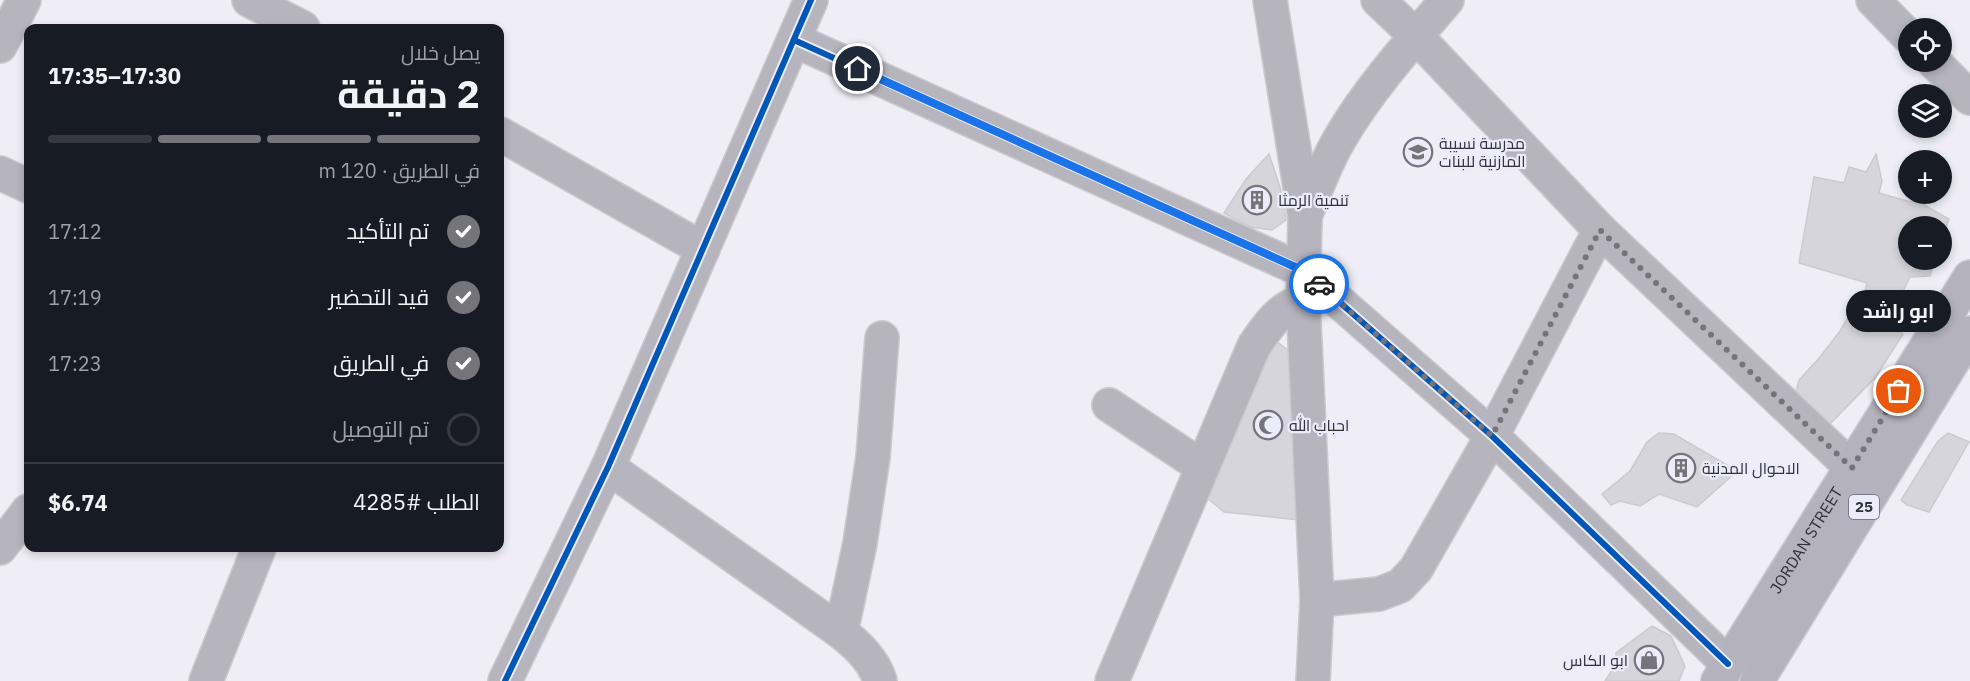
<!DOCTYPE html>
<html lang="ar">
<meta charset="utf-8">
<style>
body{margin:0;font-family:"IBM Plex Sans",Cairo,sans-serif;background:#20242c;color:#f1f3f6;direction:rtl;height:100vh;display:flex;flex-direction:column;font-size:22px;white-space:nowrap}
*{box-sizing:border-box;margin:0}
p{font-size:20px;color:#9ea1a6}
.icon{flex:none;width:33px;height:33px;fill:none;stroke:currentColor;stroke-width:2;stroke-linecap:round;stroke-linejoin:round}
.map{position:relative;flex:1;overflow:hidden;direction:ltr}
.sheet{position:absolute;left:24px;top:24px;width:480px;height:528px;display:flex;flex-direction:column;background:#171b24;border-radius:12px;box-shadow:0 3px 9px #0003;direction:rtl}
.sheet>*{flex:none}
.controls{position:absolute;left:1898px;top:18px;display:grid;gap:12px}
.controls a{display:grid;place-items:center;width:54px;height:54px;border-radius:50%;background:#171b24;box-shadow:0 3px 9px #0003;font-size:30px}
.pin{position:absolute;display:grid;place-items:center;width:51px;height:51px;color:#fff;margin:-26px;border:3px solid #fff;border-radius:50%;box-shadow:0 2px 6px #0007}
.courier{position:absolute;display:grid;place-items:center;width:60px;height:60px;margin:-30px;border:4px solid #1a73e8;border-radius:50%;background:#fff;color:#222;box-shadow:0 2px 8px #0007}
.bubble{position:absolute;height:42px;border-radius:21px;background:#171b24;box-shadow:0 3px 9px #0003;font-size:20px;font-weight:700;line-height:42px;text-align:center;direction:rtl}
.headline em{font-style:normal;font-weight:700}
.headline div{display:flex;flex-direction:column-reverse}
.headline{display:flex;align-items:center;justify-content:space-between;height:102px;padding:0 24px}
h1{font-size:39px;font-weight:700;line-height:45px}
.bar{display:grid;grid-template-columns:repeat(4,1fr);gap:9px 6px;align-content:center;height:72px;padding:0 24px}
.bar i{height:8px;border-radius:4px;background:#363941}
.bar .active{background:#75747a}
.bar p{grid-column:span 4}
.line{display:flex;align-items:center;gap:15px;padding:0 24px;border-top:2px solid #363941}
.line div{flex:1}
ol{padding:0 24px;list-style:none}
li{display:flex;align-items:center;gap:18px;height:66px}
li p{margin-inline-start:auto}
li .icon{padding:6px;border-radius:50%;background:#75747a;color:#fff;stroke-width:4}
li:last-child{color:#9ea1a6}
li i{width:33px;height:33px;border:3px solid #363941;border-radius:50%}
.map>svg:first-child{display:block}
.building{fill:#d5d5db;stroke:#cbcad1;stroke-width:1.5}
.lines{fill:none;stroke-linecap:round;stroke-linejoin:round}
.minor-casing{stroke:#cac9cf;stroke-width:36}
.highway-casing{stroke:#cac9cf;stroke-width:36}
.minor{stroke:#b6b5be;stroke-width:33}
.highway{stroke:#b4b2bd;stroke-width:33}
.cycleway-casing{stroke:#ecebf9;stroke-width:10}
.cycleway{stroke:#0057b8;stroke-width:6}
.done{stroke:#75747a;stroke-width:6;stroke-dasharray:0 10.8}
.route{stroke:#1a73e8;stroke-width:8}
.labels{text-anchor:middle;stroke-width:4.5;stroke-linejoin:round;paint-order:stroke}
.shield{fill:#ecebf9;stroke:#6a6a71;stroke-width:1.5}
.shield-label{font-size:15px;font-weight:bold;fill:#333237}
.poi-label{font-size:16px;fill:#333237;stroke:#ecebf9;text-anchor:start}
.street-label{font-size:16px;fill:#333237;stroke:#ecebf9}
</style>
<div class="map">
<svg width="1970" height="681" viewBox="0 0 1970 681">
<rect width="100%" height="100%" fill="#efeef6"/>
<g class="building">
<polygon points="1269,154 1280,187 1286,220 1272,230 1250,227 1224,213 1246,179"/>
<polygon points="1876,154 1882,181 1879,193 1907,201 1919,202 1949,219 1941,242 1941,226 1908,226 1908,260 1935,260 1930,276 1910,277 1897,304 1863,300 1867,283 1799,263 1814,177 1844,183 1849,167 1866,172"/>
<polygon points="1854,307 1886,318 1903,334 1875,378 1825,429 1794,400 1799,380 1820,357 1840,331"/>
<polygon points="1276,341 1289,351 1299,520 1224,512 1206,497 1267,348"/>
<polygon points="1659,433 1674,434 1727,465 1734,474 1697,507 1659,494 1640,506 1620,501 1611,505 1602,494 1630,471 1647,442"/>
<polygon points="1948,433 1969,442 1929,512 1907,505 1901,500 1938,441"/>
<polygon points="1652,626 1671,636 1685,666 1679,681 1605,681 1615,666 1616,653"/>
</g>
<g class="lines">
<g class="minor-casing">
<g id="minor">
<polyline points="249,0 303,28"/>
<polyline points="1270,0 1305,218 1303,300 1317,600 1313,681"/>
<polyline points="1378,0 1416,36 1600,230 1852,468"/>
<polyline points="1873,0 1908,36"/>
<polyline points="794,40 1304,271 1492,436 1728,664"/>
<polyline points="0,46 24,0"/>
<polyline points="1934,62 1970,98"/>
<polyline points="500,134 703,249"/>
<polyline points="0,173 28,186"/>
<path d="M1305,216C1316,190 1325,164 1339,140C1368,90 1410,43 1447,0"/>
<polyline points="1109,405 1201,466"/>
<path d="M608,467L841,632C857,645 874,660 880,681"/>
<polyline points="0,548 28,511"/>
<polyline points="1317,600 1379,594 1400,586 1416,569 1492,436 1600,230"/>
<polyline points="841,632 860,543 873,457 882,338"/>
<polyline points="206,681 259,548"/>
<polyline points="505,681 608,467 811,0"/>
<path d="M1112,681L1254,346C1269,324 1278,310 1303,300"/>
</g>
</g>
<g class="highway-casing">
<g id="highway">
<path id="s1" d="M1718,681L1970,277"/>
<polyline points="1757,681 1970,333"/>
</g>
</g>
<use href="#minor" class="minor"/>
<use href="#highway" class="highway"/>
<g class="cycleway-casing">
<g id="cycleway">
<polyline points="794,40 1304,271 1492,436 1728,664"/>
<polyline points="505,681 608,467 811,0"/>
</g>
</g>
<use href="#cycleway" class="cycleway"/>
</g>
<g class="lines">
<polyline class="done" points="1319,284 1492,436 1600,230 1852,468 1899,391"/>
<polyline class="route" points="858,69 1304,271 1319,284"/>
</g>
<defs>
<g id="school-ring" transform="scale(1.5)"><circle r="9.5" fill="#ecebf9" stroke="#75747a" stroke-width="1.5"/><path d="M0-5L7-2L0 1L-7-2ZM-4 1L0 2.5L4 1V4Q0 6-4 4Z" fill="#75747a"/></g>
<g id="building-ring" transform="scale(1.5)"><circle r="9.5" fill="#ecebf9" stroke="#75747a" stroke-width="1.5"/><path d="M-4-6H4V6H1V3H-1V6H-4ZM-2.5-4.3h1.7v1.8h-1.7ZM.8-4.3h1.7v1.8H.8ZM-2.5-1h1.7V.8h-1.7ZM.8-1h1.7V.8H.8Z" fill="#75747a"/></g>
<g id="mosque-ring" transform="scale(1.5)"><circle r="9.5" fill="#ecebf9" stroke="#75747a" stroke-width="1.5"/><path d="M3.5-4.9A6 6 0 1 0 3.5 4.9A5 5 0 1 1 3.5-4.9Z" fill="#75747a"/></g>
<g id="shop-ring" transform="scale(1.5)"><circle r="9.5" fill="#ecebf9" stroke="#75747a" stroke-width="1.5"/><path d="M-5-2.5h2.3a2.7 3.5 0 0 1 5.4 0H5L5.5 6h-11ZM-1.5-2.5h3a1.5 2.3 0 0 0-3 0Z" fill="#75747a"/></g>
</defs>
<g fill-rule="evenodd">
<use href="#school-ring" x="1418" y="152"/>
<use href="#building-ring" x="1257" y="200"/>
<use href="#mosque-ring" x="1268" y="425"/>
<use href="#building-ring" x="1681" y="468"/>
<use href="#shop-ring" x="1649" y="660"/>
</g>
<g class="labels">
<rect class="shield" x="1849" y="495" width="30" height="24" rx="4.5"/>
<g class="shield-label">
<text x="1864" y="512">25</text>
</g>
<g class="poi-label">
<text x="1439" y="149">مدرسة نسيبة<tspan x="1439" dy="18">المازنية للبنات</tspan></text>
<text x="1278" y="206">تنمية الرمثا</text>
<text x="1289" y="431">احباب الله</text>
<text x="1702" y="474">الاحوال المدنية</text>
<text x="1628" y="666" text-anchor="end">ابو الكاس</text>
</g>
<g class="street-label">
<text dy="6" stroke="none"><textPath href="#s1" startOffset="166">JORDAN STREET</textPath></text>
</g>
</g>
</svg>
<div class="controls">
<a><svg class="icon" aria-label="locate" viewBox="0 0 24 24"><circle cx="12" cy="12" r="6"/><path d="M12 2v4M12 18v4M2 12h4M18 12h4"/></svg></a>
<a><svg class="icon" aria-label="layers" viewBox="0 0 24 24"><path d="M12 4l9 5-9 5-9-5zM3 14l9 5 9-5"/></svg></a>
<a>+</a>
<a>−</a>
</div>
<div class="pin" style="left:1899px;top:391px;background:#ea580c"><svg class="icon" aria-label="bag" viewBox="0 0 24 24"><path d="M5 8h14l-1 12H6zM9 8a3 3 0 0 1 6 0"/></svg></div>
<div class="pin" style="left:858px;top:69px;background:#1f2937"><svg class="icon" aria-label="home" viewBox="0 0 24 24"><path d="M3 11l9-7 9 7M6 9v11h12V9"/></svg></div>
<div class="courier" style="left:1319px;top:284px"><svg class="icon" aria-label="car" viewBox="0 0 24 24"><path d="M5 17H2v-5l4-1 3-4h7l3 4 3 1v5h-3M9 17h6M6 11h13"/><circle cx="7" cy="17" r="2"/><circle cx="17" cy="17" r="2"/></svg></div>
<div class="bubble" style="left:1846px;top:290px;width:105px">ابو راشد</div>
<section class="sheet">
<div class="headline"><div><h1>2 دقيقة</h1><p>يصل خلال</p></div><em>17:30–17:35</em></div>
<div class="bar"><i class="active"></i><i class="active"></i><i class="active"></i><i></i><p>في الطريق · 120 m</p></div>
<ol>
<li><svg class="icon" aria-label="check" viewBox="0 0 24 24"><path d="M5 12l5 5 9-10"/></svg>تم التأكيد<p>17:12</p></li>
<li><svg class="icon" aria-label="check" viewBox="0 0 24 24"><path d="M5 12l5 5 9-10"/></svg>قيد التحضير<p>17:19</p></li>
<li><svg class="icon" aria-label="check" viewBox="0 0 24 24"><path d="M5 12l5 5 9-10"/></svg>في الطريق<p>17:23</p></li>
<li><i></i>تم التوصيل</li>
</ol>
<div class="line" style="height:78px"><div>الطلب #4285</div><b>$6.74</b></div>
</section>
</div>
